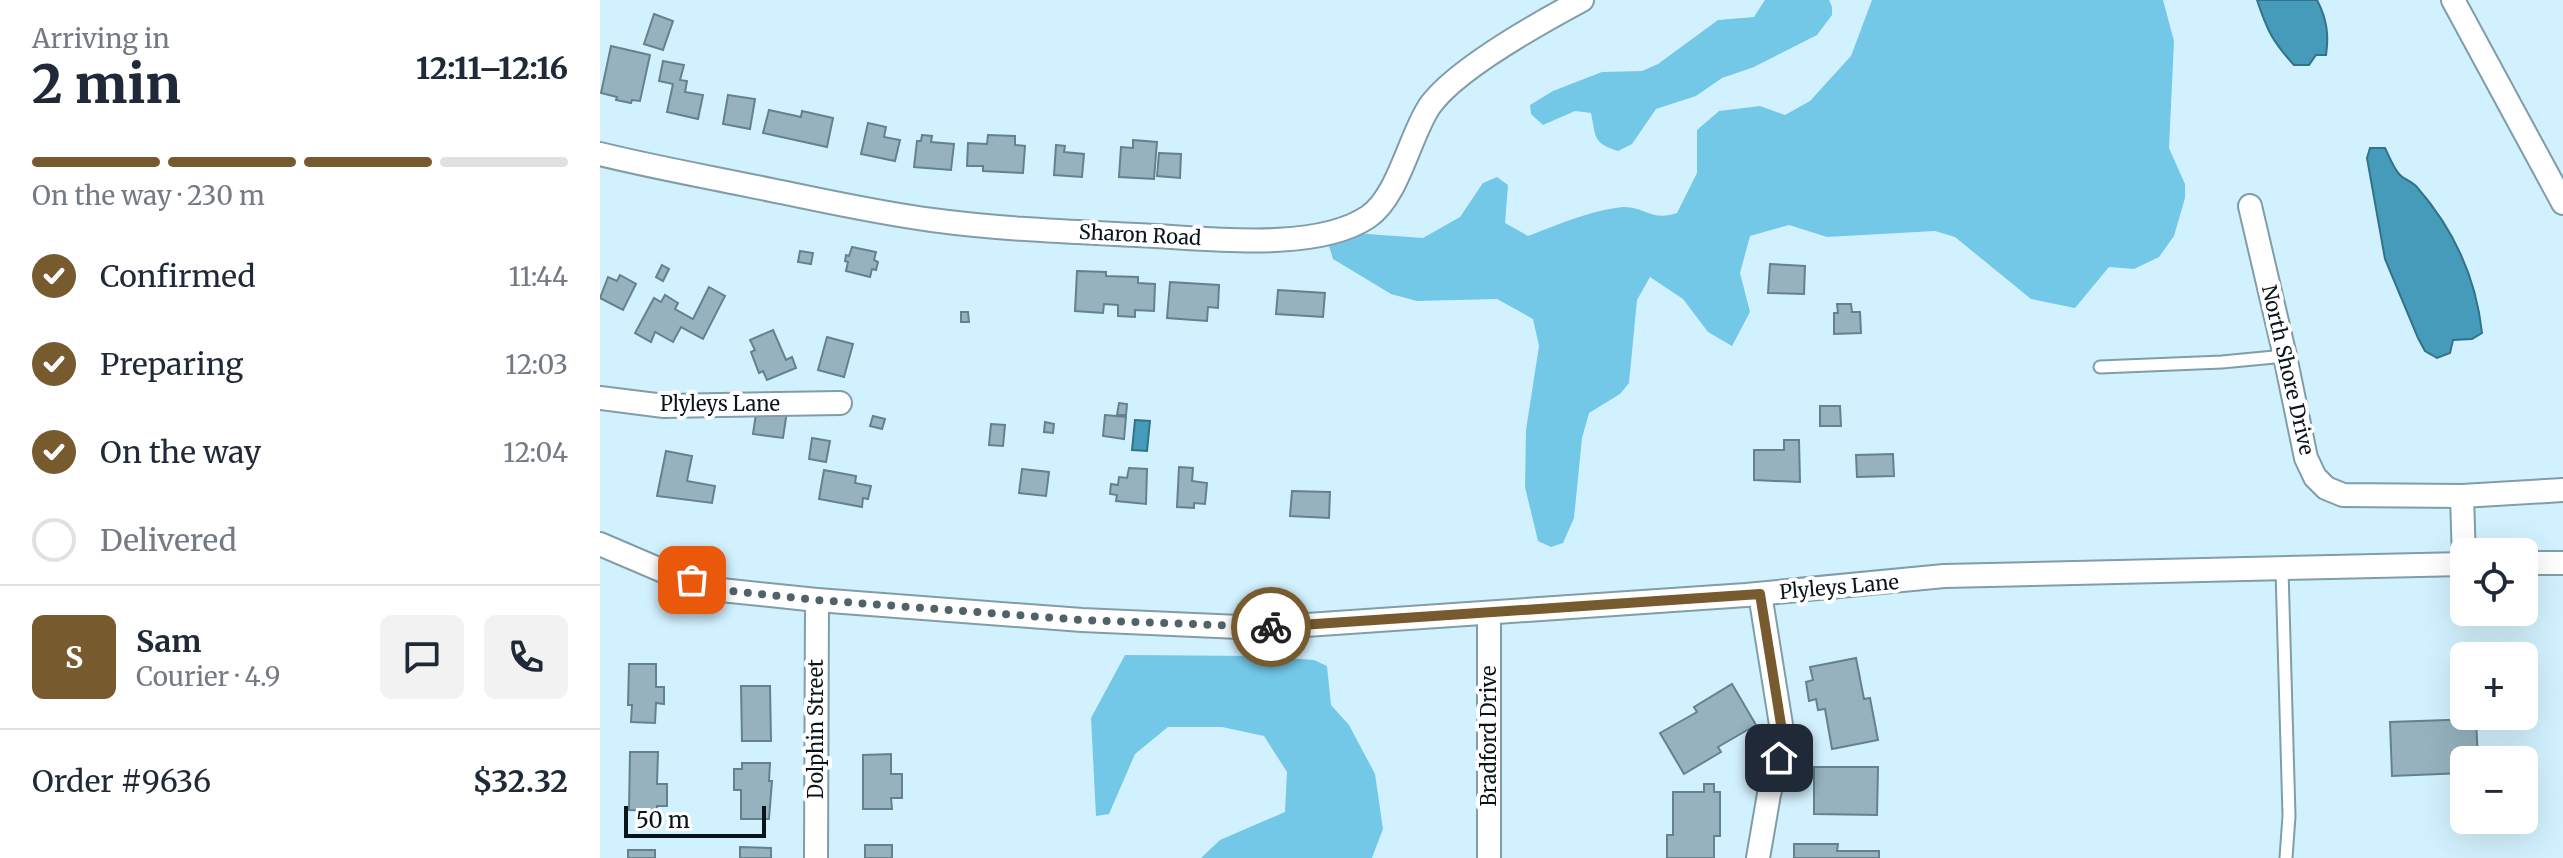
<!DOCTYPE html>
<meta charset="utf-8">
<style>
body{margin:0;font-family:Merriweather,serif;background:#f2f2f3;color:#1f2937;height:100vh;display:flex;flex-direction:column;font-size:30px;white-space:nowrap}
*{box-sizing:border-box;margin:0}
p{font-size:26px;color:#747a83}
.icon{flex:none;width:44px;height:44px;fill:none;stroke:currentColor;stroke-width:2;stroke-linecap:round;stroke-linejoin:round}
.map{position:relative;flex:1;overflow:hidden}
.sheet{display:flex;flex-direction:column;background:#fff;width:600px}
.sheet>*{flex:none}
.controls{position:absolute;left:1850px;top:538px;display:grid;gap:16px}
.controls a{display:grid;place-items:center;width:88px;height:88px;border-radius:12px;background:#fff;box-shadow:0 8px 32px #0002;font-size:40px}
.scale{position:absolute;left:24px;bottom:20px;width:142px;box-sizing:border-box;padding-left:8px;border:4px solid #0a151a;border-top:0;font-size:22px;line-height:28px;white-space:nowrap;color:#0a151a;-webkit-text-stroke:6px #fff;paint-order:stroke}
.pin{position:absolute;display:grid;place-items:center;width:68px;height:68px;color:#fff;margin:-34px;border-radius:16px;box-shadow:0 4px 12px #0006}
.courier{position:absolute;display:grid;place-items:center;width:80px;height:80px;margin:-40px;border:6px solid #785a2f;border-radius:50%;background:#fff;color:#222;box-shadow:0 2px 10px #0007}
.headline em{font-style:normal;font-weight:800}
.headline div{display:flex;flex-direction:column-reverse}
.headline{display:flex;align-items:center;justify-content:space-between;height:136px;padding:0 32px}
h1{font-size:52px;font-weight:800;line-height:60px}
.bar{display:grid;grid-template-columns:repeat(4,1fr);gap:12px 8px;align-content:center;height:96px;padding:0 32px}
.bar i{height:10px;border-radius:6px;background:#e0e1e3}
.bar .on{background:#785a2f}
.bar p{grid-column:span 4}
.line{display:flex;align-items:center;gap:20px;padding:0 32px;border-top:2px solid #e0e1e3}
.line div{flex:1}
.round{display:grid;place-items:center;flex:none;width:84px;height:84px;border-radius:12px;background:#f2f2f3}
ol{padding:0 32px;list-style:none}
li{display:flex;align-items:center;gap:24px;height:88px}
li p{margin-inline-start:auto}
li .icon{padding:8px;border-radius:50%;background:#785a2f;color:#fff;stroke-width:4}
li:last-child{color:#747a83}
li i{width:44px;height:44px;border:4px solid #e0e1e3;border-radius:50%}
main{display:flex;flex:1;min-height:0}
.map>svg:first-child{display:block}
.forest{fill:#73c8e7}
.water{fill:#459bb9;stroke:#337389;stroke-width:2}
.building{fill:#95b2be;stroke:#65818c;stroke-width:2}
.lines{fill:none;stroke-linecap:round;stroke-linejoin:round}
.lane-casing{stroke:#809da8;stroke-width:15}
.street-casing{stroke:#809da8;stroke-width:26}
.lane{stroke:#fff;stroke-width:11}
.street{stroke:#fff;stroke-width:22}
.done{stroke:#50626a;stroke-width:8;stroke-dasharray:0 14.4}
.route{stroke:#785a2f;stroke-width:10}
.labels{text-anchor:middle;stroke-width:8;stroke-linejoin:round;paint-order:stroke}
.street-label{font-size:20px;fill:#0a151a;stroke:#fff}
</style>
<main>
<section class="sheet">
<div class="headline"><div><h1>2 min</h1><p>Arriving in</p></div><em>12:11–12:16</em></div>
<div class="bar"><i class="on"></i><i class="on"></i><i class="on"></i><i></i><p>On the way · 230 m</p></div>
<ol>
<li><svg class="icon" aria-label="check" viewBox="0 0 24 24"><path d="M5 12l5 5 9-10"/></svg>Confirmed<p>11:44</p></li>
<li><svg class="icon" aria-label="check" viewBox="0 0 24 24"><path d="M5 12l5 5 9-10"/></svg>Preparing<p>12:03</p></li>
<li><svg class="icon" aria-label="check" viewBox="0 0 24 24"><path d="M5 12l5 5 9-10"/></svg>On the way<p>12:04</p></li>
<li><i></i>Delivered</li>
</ol>
<div class="line" style="height:144px"><b class="round" style="background:#785a2f;color:#fff">S</b><div><b>Sam</b><p>Courier · 4.9</p></div><a class="round"><svg class="icon" aria-label="chat" viewBox="0 0 24 24"><path d="M4 5h16v11H9l-5 4z"/></svg></a><a class="round"><svg class="icon" aria-label="phone" viewBox="0 0 24 24"><path d="M5 4h4l2 5-3 2q2 4 5 5l2-3 5 2v4C11 20 4 13 5 4z"/></svg></a></div>
<div class="line" style="height:104px"><div>Order #9636</div><b>$32.32</b></div>
</section>
<div class="map">
<svg width="1963" height="858" viewBox="0 0 1963 858">
<rect width="100%" height="100%" fill="#d2f1fe"/>
<g class="forest">
<path d="M1165,0H1229L1232,7V15L1217,35L1154,67L1122,78L1096,96L1056,109L1032,144L1018,151C992,143 996,136 991,113L975,111L943,125L931,114L930,105L953,91L1002,72L1042,71L1058,64L1118,20L1154,17Z"/>
<path d="M1272,0H1563L1574,41L1569,148L1585,184V198L1574,236L1559,257L1534,269L1509,267L1475,308L1431,299L1355,237L1335,231L1227,237L1189,225L1150,236L1140,273L1150,312L1132,346L1108,332L1083,299L1050,277L1037,300L1029,383L1020,394L989,413L982,438L974,518L963,543L951,547L938,541L925,487L926,430L939,346L933,319L897,299L817,301L791,294L733,259L729,246L754,233L823,238L860,217L883,183L897,177L908,185L905,223L928,236C957,225 992,210 1023,207C1044,206 1052,222 1077,213L1097,173V130L1119,111L1160,106L1185,115L1210,101L1251,56Z"/>
<polygon points="525,655 658,656 714,660 727,666 731,705 749,725 775,774 783,829 772,858 601,858 620,840 685,812 687,772 664,736 622,727 568,727 535,754 509,814 496,816 491,718"/>
</g>
<g class="water">
<path d="M1657,0H1717C1727,19 1729,35 1726,55H1716L1709,65H1694C1672,41 1667,30 1657,0Z"/>
<path d="M1770,148H1785C1789,156 1794,169 1800,175C1805,180 1811,181 1816,186C1853,228 1876,276 1882,333L1872,339L1853,340L1850,353L1837,358L1825,351L1818,338L1785,259L1767,158Z"/>
<polygon points="535,420 550,421 547,451 532,450"/>
</g>
<g class="building">
<polygon points="54,14 73,21 63,50 44,44"/>
<polygon points="11,46 50,55 40,101 32,100 31,103 16,100 17,97 1,93"/>
<polygon points="63,61 84,65 80,80 87,81 85,92 103,95 98,119 67,112 73,84 59,81"/>
<polygon points="128,95 155,99 150,129 123,124"/>
<polygon points="169,110 201,117 202,111 233,118 227,147 163,133"/>
<polygon points="268,123 286,127 284,137 300,140 295,161 261,154"/>
<polygon points="322,135 332,136 331,142 354,144 351,170 314,167 317,141 321,141"/>
<polygon points="388,135 415,136 415,145 425,146 423,173 383,171 383,166 367,166 368,143 387,144"/>
<polygon points="533,140 557,142 554,179 519,177 521,147 533,148"/>
<polygon points="456,145 465,146 464,152 484,154 482,177 454,175"/>
<polygon points="559,153 581,154 580,178 557,176"/>
<polygon points="252,247 276,252 274,260 278,262 276,270 272,269 270,277 246,271 248,262 245,261 246,255 249,256"/>
<polygon points="200,251 213,253 211,264 198,262"/>
<polygon points="1170,264 1205,266 1204,294 1168,293"/>
<polygon points="62,265 69,269 63,281 56,277"/>
<polygon points="477,271 506,272 506,276 538,277 538,283 555,284 554,311 535,310 535,317 518,316 518,305 504,304 503,313 475,311"/>
<polygon points="20,275 36,284 23,310 0,298 8,277 17,281"/>
<polygon points="570,282 619,285 618,308 608,307 607,321 567,318"/>
<polygon points="109,287 125,296 103,339 81,327 73,342 55,332 51,342 35,333 54,298 61,302 65,295 78,303 75,309 93,319"/>
<polygon points="678,290 725,293 723,317 676,314"/>
<polygon points="1237,304 1251,304 1252,312 1260,312 1261,333 1234,334 1234,313 1238,313"/>
<polygon points="361,312 368,312 369,322 361,322"/>
<polygon points="173,330 186,360 192,357 196,368 167,380 163,371 159,373 151,352 155,350 150,340"/>
<polygon points="227,337 253,344 244,377 218,370"/>
<polygon points="519,403 527,404 526,415 517,415"/>
<polygon points="1220,406 1240,406 1241,426 1220,426"/>
<polygon points="157,407 187,411 183,438 153,434"/>
<polygon points="505,415 526,417 524,439 503,436"/>
<polygon points="273,416 285,419 282,429 270,426"/>
<polygon points="445,422 454,424 453,433 444,432"/>
<polygon points="391,424 405,425 403,446 389,445"/>
<polygon points="212,438 230,441 226,462 209,459"/>
<polygon points="1184,440 1199,440 1200,482 1154,480 1154,450 1184,450"/>
<polygon points="66,451 92,456 87,481 115,486 112,503 57,496"/>
<polygon points="1293,454 1294,476 1257,477 1256,455"/>
<polygon points="579,467 593,468 592,481 607,483 605,504 594,503 594,508 577,507"/>
<polygon points="529,468 547,469 546,504 516,501 517,495 510,494 511,484 518,485 519,477 527,478"/>
<polygon points="422,469 449,472 446,496 419,493"/>
<polygon points="224,470 256,476 255,483 271,486 268,499 263,498 262,507 219,499"/>
<polygon points="692,491 730,492 729,518 690,516"/>
<polygon points="1256,658 1264,699 1270,698 1278,740 1232,749 1225,709 1218,710 1216,699 1209,701 1206,682 1213,680 1210,667"/>
<polygon points="29,664 56,664 56,687 64,687 64,704 56,703 55,723 31,722 32,705 28,705"/>
<polygon points="1132,684 1156,725 1118,747 1121,752 1084,774 1060,733 1097,712 1094,707"/>
<polygon points="141,686 170,686 171,741 142,741"/>
<polygon points="1876,719 1878,760 1864,760 1864,773 1792,776 1790,722"/>
<polygon points="30,752 58,752 57,784 67,784 67,806 57,806 57,811 29,810"/>
<polygon points="291,754 291,774 302,774 302,798 291,798 292,809 263,809 263,755"/>
<polygon points="142,763 170,763 169,781 172,781 169,819 141,819 141,790 134,790 134,769 142,769"/>
<polygon points="1214,767 1278,767 1277,815 1214,814"/>
<polygon points="1104,784 1114,784 1114,792 1120,792 1120,836 1114,836 1114,858 1067,858 1067,835 1073,835 1073,792 1104,792"/>
<polygon points="1194,844 1238,844 1237,851 1279,851 1279,858 1194,858"/>
<rect x="265" y="845" width="27" height="13"/>
<polygon points="140,847 171,848 171,858 140,858"/>
<rect x="28" y="850" width="27" height="8"/>
</g>
<g class="lines">
<g class="lane-casing">
<g id="lane">
<polyline points="1500,367 1622,362 1685,356"/>
<polyline points="1682,570 1689,816 1686,858"/>
</g>
</g>
<g class="street-casing">
<g id="street">
<polyline points="1853,0 1963,203"/>
<path d="M0,154C57,168 114,178 171,190C225,201 278,213 332,220C406,230 480,232 555,236C614,239 717,251 768,217C798,197 809,138 829,107C854,70 941,22 982,0"/>
<polyline points="1650,206 1685,356 1706,458 1715,477 1726,488 1743,495 1862,496"/>
<polyline points="0,398 64,406 240,403"/>
<polyline points="0,544 63,571 121,590 217,600 482,620 662,628 1146,595 1344,576 1864,564"/>
<polyline points="1864,560 1862,496 1963,490"/>
<polyline points="1924,563 1963,563"/>
<polyline points="889,613 889,858"/>
<polyline points="216,858 217,600"/>
<polyline points="1158,858 1169,794 1179,758 1183,737 1160,594"/>
</g>
</g>
<use href="#lane" class="lane"/>
<use href="#street" class="street"/>
</g>
<g class="lines">
<polyline class="done" points="92,580 121,590 217,600 482,620 671,627"/>
<polyline class="route" points="671,627 1160,594 1183,737 1179,758"/>
</g>
<g class="labels">
<g class="street-label">
<text transform="translate(540 235) rotate(3)" y="7">Sharon Road</text>
<text transform="translate(1688 370) rotate(77)" y="7">North Shore Drive</text>
<text x="120" y="411">Plyleys Lane</text>
<text transform="translate(1239 587) rotate(-5)" y="7">Plyleys Lane</text>
<text transform="translate(216 729) rotate(-90)" y="7">Dolphin Street</text>
<text transform="translate(889 736) rotate(-90)" y="7">Bradford Drive</text>
</g>
</g>
</svg>
<div class="controls">
<a><svg class="icon" aria-label="locate" viewBox="0 0 24 24"><circle cx="12" cy="12" r="6"/><path d="M12 2v4M12 18v4M2 12h4M18 12h4"/></svg></a>
<a>+</a>
<a>−</a>
</div>
<div class="scale">50 m</div>
<div class="pin" style="left:92px;top:580px;background:#ea580c"><svg class="icon" aria-label="bag" viewBox="0 0 24 24"><path d="M5 8h14l-1 12H6zM9 8a3 3 0 0 1 6 0"/></svg></div>
<div class="pin" style="left:1179px;top:758px;background:#1f2937"><svg class="icon" aria-label="home" viewBox="0 0 24 24"><path d="M3 11l9-7 9 7M6 9v11h12V9"/></svg></div>
<div class="courier" style="left:671px;top:627px"><svg class="icon" aria-label="bike" viewBox="0 0 24 24"><circle cx="6" cy="16" r="4"/><circle cx="18" cy="16" r="4"/><path d="M6 16l4-8h5l3 8M10 8l3 8H6M13 5h3"/></svg></div>
</div>
</main>
